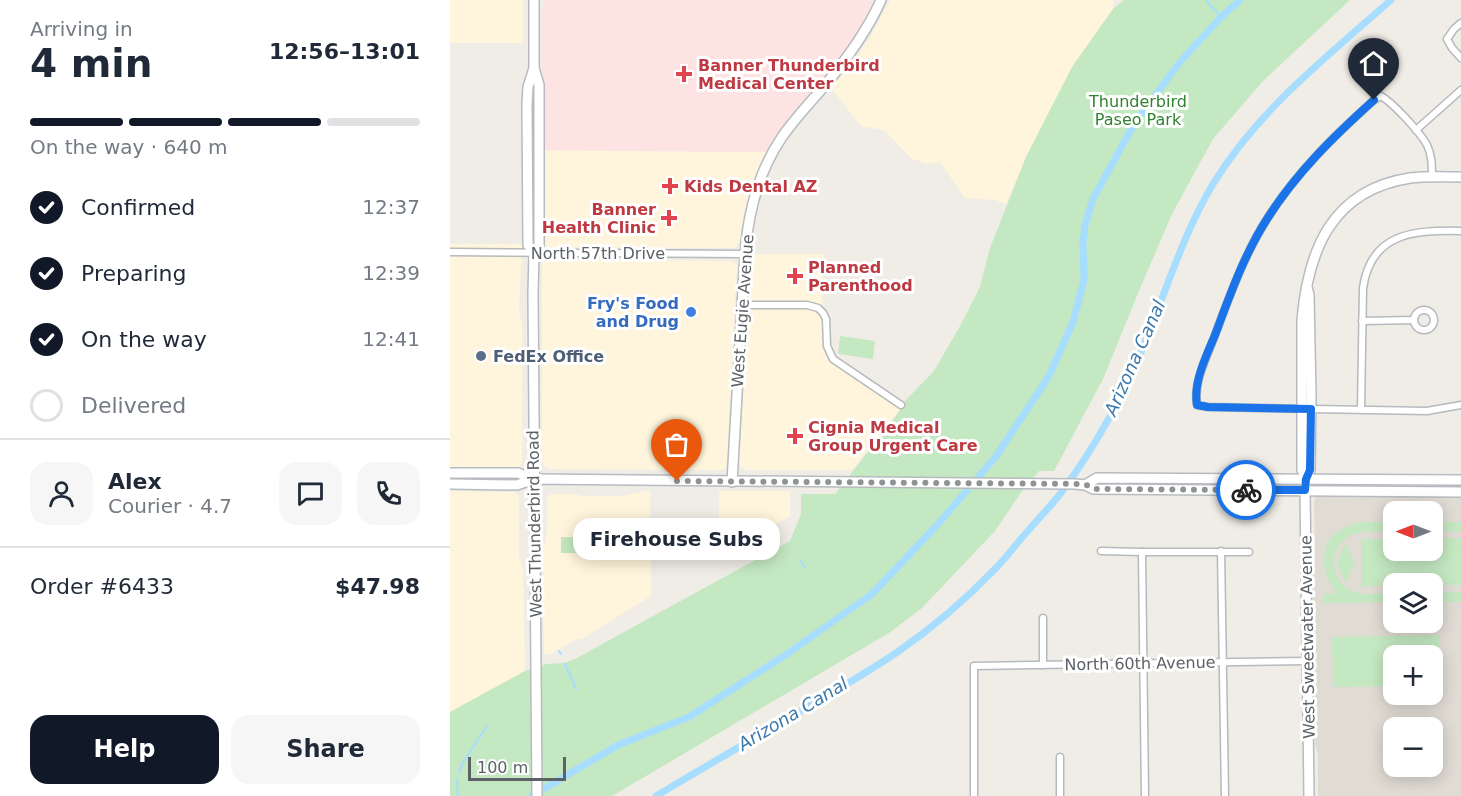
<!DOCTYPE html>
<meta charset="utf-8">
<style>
body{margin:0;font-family:"DejaVu Sans",sans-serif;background:#f6f6f7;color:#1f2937;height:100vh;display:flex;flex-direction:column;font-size:22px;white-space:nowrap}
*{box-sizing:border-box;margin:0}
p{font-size:20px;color:#747a83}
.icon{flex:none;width:33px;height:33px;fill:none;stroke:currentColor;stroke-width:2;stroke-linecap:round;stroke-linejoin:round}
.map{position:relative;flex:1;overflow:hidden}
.sheet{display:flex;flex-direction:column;background:#fff;width:450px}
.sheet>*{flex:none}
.needle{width:39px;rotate:270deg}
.buttons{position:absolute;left:933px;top:501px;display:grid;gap:12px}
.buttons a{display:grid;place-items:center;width:60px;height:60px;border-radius:12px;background:#fff;box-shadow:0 3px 15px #0003;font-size:30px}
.scale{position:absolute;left:18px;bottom:15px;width:98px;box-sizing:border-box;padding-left:6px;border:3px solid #5d6267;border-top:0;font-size:16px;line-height:21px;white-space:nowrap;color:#5d6267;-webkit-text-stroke:4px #fff;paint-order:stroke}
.pin{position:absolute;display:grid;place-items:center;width:51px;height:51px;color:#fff;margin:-62px -26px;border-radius:50% 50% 50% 0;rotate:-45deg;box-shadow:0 0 6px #0007}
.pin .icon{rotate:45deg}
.courier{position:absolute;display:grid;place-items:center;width:60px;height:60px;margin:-30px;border:4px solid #1a73e8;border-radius:50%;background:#fff;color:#222;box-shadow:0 2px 8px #0007}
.bubble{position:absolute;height:42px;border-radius:18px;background:#fff;box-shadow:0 3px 15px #0003;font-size:20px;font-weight:700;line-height:42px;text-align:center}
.head em{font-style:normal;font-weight:700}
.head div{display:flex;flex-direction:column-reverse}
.head{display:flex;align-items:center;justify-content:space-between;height:102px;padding:0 30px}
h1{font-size:39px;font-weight:700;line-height:45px}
.bar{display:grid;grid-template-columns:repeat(4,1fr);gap:9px 6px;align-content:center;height:72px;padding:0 30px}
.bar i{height:8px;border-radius:4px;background:#e0e1e3}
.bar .on{background:#111827}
.bar p{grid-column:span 4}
.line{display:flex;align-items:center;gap:15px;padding:0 30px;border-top:2px solid #e0e1e3}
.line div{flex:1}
.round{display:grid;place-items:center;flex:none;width:63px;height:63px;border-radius:18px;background:#f6f6f7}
ol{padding:0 30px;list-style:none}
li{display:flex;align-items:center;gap:18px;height:66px}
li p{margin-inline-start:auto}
li .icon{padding:6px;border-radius:50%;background:#111827;color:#fff;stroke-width:4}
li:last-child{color:#747a83}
li i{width:33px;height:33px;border:3px solid #e0e1e3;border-radius:50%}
.cta{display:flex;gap:12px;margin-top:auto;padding:12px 30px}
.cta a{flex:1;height:69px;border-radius:18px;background:#111827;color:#fff;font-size:24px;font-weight:700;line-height:69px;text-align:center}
.cta a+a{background:#f6f6f7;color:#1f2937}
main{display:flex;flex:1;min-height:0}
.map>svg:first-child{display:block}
.commercial{fill:#fff5dc}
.education{fill:#e0dcd4;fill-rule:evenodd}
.medical{fill:#fde3e2}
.green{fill:#c4e8c1}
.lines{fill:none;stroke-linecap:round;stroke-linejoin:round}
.stream{stroke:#a7ddff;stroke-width:2}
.canal{stroke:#a7ddff;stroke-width:7}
.street-casing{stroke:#b6b9bd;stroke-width:9}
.secondary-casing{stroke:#b7bbc0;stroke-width:12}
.street{stroke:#fff;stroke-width:6}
.secondary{stroke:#fff;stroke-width:9}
.done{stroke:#909393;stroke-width:6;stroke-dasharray:0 10.8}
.route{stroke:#1a73e8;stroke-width:8}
.health-dot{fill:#e0444e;stroke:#fff;stroke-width:2}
.shop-dot{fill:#3f7fe0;stroke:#fff;stroke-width:2}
.service-dot{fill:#5c6f8a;stroke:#fff;stroke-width:2}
.labels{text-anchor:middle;stroke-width:6;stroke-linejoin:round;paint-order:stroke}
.health-label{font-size:16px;font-weight:bold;fill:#be3a42;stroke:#fff;text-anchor:start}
.park-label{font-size:16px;fill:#318230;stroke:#fff}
.street-label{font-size:16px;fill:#5d6267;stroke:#fff}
.shop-label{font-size:16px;font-weight:bold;fill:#366cbe;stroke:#fff;text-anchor:end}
.service-label{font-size:16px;font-weight:bold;fill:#4e5e75;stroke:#fff;text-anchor:start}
.water-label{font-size:18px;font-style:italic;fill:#3c7aad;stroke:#fff}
</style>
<main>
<section class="sheet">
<div class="head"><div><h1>4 min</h1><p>Arriving in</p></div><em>12:56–13:01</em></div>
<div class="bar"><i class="on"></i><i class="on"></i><i class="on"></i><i></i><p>On the way · 640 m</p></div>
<ol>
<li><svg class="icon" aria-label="check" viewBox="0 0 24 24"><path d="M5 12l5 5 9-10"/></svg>Confirmed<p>12:37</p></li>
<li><svg class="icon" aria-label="check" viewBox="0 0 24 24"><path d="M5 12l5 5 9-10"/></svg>Preparing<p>12:39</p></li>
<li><svg class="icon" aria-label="check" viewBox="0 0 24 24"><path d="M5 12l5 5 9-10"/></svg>On the way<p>12:41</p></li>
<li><i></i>Delivered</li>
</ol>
<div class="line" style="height:108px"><a class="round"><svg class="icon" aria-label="person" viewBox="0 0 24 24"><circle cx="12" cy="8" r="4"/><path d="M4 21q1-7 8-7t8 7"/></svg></a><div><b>Alex</b><p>Courier · 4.7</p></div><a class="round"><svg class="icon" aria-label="chat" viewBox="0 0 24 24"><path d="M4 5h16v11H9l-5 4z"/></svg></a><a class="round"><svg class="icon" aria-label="phone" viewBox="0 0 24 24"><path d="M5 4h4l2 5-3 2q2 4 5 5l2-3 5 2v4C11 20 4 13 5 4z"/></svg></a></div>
<div class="line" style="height:78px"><div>Order #6433</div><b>$47.98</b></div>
<div class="cta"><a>Help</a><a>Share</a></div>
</section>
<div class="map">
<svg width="1011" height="796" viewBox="0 0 1011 796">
<rect width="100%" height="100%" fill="#f0ede6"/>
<g class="commercial">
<rect x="0" y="0" width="73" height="43"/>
<polygon points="440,0 663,0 663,9 622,67 576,157 556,204 545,200 515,198 490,162 476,164 461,158 434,130 411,126 381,88 402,64 419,39"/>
<polygon points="92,150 163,151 317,152 300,193 293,219 289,243 285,248 97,247 92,243"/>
<polygon points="0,244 72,244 69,313 72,322 72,461 71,464 67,468 0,468"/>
<polygon points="301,254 373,254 372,344 376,356 382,363 450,409 402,470 296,470 291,468 289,464"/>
<polygon points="97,259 282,261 287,264 277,462 276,468 271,470 99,469 94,466 92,460 92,266 93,262"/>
<polygon points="200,490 201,596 130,640 127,639 101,654 94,654 93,555 97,530 97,498 99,495 103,494 125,494 132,496 173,496"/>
<polygon points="0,491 64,492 68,495 69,500 69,556 73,569 75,671 0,712"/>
<polygon points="269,491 340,491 340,516 269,557"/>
</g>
<path class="education" d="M869,495L1003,496L1011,497V796H868V754L865,744L862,572L865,557L864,502L865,497ZM944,512H982V550H944ZM944,584H982V622H944ZM944,656H982V694H944ZM944,728H982V766H944Z"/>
<polygon class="medical" points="94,0 423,0 409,30 391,56 340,116 317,152 92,150 92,14"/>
<g class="green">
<polygon points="674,0 900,0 813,81 763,139 722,214 691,286 653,379 604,471 589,471 570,494 545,531 472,608 439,633 162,796 0,796 0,712 75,671 96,664 113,663 123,660 340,541 351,514 351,494 385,494 446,416 455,401 484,371 510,326 530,287 540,248 576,157 622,67 663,9"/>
<polygon points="390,336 425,341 423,359 388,354"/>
<path d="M943,522V532C930,532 914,530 902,535C878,545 878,580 902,591C914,596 930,593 943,593V602L873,603V594L888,593C866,571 869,535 901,525C914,520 930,523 943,522Z"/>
<polygon points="983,522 1011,522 1011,531 983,532"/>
<polygon points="111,537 182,538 182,554 111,553"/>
<polygon points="983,538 1011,538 1011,585 944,584 943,586 911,586 911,539 943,539 944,550 982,550"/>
<polygon points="894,545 897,545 904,563 897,581 894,581 887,563"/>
<polygon points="1011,592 1011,602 983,602 983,593"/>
<polygon points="989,635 989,671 983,671 982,656 944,656 943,686 883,687 882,637"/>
</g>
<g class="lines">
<g class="stream">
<polyline points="756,0 771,17"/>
<polyline points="351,561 355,568"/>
<polyline points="109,651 111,654"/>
<polyline points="115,664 126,689"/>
<polyline points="9,773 12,764 37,726"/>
<polyline points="7,779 8,796"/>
</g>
<g class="canal">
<polyline points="82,796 168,745 239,717 337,654 422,594 489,523 547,455 599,376 623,322 634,280 633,243 635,225 643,199 684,124 729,63 771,17 790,0"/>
<path d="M206,796C251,769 296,743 341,717C376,696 412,676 446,653C481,629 515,600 544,570C556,558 566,544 577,532C588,519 600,507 610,494C647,445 679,385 701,327C720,279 736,229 763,184C808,110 877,57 941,0"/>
</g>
<g class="street-casing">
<g id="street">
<polyline points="1011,23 1004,29 997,39 1002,48 1011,58"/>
<polyline points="966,130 1011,90"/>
<path d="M982,177C982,166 982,155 977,145C970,132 943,103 931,96L924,100C884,136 846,173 817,219C794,255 780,295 765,335C757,357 743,382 747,405L758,407L977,411L1011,405"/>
<polyline points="1,252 295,254"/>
<polyline points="292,305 357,305 368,308 373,313 376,319 377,346 383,359 451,405"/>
<circle cx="974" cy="320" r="10"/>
<polyline points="912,321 964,320"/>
<path d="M911,409L913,288C921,232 965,230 1011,231"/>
<polyline points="651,551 692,552 799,552"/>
<polyline points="771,551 775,796"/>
<polyline points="692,552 695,796"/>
<polyline points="593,618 593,665"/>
<polyline points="610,757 610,796"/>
<polyline points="524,796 524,666 857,661"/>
</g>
</g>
<g class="secondary-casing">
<g id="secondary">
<polyline points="84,68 89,85 89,245 84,252 83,294 87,796"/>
<polyline points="84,252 78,245 77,104 78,87 84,68 84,0"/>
<polyline points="857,287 859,295 861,396 860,470 856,479 855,490 859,796"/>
<polyline points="0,473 68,473 84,479"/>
<path d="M856,479L852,470V320C858,250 882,190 960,178C977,176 994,177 1011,177"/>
<path d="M282,482L295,254C298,213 309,171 332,137C343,121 357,106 370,91C394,63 416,34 431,0"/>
<polyline points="0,484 67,485 84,479 625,484 635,485 643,489 1011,492"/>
<polyline points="635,485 647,478 1011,480"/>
</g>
</g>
<use href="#street" class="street"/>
<use href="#secondary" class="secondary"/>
</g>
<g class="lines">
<polyline class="done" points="227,481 635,484 643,489 796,490"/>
<path class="route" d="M796,490H855L856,479L860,470L861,409L758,407L747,405C743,382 756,357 765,335C780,295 794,255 817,219C846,173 884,136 924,100"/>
</g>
<g class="health-dot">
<path d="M231 65h6v6h6v6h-6v6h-6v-6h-6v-6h6z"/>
<path d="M217 177h6v6h6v6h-6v6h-6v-6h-6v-6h6z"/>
<path d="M216 209h6v6h6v6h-6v6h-6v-6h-6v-6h6z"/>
<path d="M342 267h6v6h6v6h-6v6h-6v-6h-6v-6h6z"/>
<path d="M342 427h6v6h6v6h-6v6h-6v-6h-6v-6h6z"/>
</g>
<circle class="shop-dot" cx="241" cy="312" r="6"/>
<circle class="service-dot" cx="31" cy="356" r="6"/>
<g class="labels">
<g class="health-label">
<text x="248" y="71">Banner Thunderbird<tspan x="248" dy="18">Medical Center</tspan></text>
<text x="234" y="192">Kids Dental AZ</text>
<text x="206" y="215" text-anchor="end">Banner<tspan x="206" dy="18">Health Clinic</tspan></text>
<text x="358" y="273">Planned<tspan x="358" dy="18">Parenthood</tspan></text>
<text x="358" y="433">Cignia Medical<tspan x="358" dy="18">Group Urgent Care</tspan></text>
</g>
<g class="park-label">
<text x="688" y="107">Thunderbird<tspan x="688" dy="18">Paseo Park</tspan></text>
</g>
<g class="street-label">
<text x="148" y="259">North 57th Drive</text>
<text transform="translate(292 311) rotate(-86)" y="6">West Eugie Avenue</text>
<text transform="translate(84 524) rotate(-91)" y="6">West Thunderbird Road</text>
<text transform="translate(857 637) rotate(-91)" y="6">West Sweetwater Avenue</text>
<text transform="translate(690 663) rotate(-1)" y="6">North 60th Avenue</text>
</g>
<g class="shop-label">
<text x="229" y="309">Fry's Food<tspan x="229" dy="18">and Drug</tspan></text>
</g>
<g class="service-label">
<text x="43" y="362">FedEx Office</text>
</g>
<g class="water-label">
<text transform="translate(685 358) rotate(-66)" y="6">Arizona Canal</text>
<text transform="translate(343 714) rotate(-31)" y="6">Arizona Canal</text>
</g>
</g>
</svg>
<div class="buttons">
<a><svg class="needle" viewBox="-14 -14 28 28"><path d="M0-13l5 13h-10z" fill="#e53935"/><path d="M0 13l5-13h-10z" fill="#747a83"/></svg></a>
<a><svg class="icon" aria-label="layers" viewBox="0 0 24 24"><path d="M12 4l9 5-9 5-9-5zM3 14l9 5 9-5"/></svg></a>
<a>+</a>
<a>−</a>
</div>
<div class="scale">100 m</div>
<div class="pin" style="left:227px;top:481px;background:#ea580c"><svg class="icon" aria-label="bag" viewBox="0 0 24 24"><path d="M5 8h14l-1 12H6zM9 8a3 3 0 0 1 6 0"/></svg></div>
<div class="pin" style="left:924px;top:100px;background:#1f2937"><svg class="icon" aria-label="home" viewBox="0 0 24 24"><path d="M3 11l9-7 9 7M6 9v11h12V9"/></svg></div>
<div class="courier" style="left:796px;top:490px"><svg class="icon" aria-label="bike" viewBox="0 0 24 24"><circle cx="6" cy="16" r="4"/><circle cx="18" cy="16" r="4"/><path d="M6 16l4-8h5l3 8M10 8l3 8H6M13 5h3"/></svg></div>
<div class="bubble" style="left:123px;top:518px;width:207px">Firehouse Subs</div>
</div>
</main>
